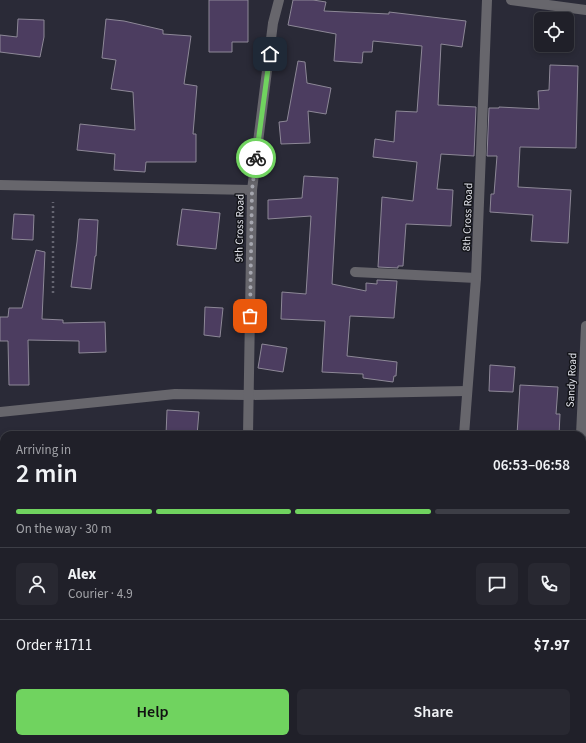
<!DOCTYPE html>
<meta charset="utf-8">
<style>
body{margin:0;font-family:"Source Sans 3",sans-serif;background:#282831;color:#f1f3f6;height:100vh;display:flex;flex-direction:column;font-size:15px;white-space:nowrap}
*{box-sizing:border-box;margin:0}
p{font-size:13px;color:#a2a3a8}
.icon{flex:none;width:22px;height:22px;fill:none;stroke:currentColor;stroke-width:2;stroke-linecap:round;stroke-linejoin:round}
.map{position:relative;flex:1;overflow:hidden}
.panel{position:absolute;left:0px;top:431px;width:586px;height:312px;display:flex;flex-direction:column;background:#202029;border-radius:12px 12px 0 0;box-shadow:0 2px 6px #0003,0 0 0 1px #3d3e46}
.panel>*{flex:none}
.tools{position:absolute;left:534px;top:12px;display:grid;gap:8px}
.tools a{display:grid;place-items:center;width:40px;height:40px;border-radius:6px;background:#202029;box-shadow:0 2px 6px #0003,0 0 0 1px #3d3e46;font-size:20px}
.pin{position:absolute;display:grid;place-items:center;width:34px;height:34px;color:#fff;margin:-17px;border-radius:8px;box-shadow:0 2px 6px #0006}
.courier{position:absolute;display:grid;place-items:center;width:40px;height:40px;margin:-20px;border:3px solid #70d35f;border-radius:50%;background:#fff;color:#222;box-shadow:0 1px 5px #0007}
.overview em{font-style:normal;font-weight:600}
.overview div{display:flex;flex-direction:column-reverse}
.overview{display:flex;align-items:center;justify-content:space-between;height:68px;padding:0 16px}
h1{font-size:26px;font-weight:600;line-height:30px}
.bar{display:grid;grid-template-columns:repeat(4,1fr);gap:6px 4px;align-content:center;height:48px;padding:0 16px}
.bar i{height:5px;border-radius:3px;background:#3d3e46}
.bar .selected{background:#70d35f}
.bar p{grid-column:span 4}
.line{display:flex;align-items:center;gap:10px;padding:0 16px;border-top:1px solid #3d3e46}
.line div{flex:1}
.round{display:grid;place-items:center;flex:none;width:42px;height:42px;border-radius:6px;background:#282831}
.primary-button{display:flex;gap:8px;margin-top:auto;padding:8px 16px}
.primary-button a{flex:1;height:46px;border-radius:6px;background:#70d35f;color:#111;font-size:16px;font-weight:600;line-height:46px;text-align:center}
.primary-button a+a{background:#282831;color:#f1f3f6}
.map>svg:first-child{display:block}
.building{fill:#4c3d60;stroke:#8d8897}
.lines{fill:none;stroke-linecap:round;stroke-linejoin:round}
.path{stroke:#646470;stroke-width:2.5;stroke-dasharray:2 3;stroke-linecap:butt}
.minor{stroke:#67666c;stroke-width:10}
.major{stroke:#a39fac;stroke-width:10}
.done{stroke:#a5a6af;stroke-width:4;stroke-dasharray:0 7.2}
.route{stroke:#70d35f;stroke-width:5}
.labels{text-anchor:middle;stroke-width:3;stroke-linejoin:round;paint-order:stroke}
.street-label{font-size:11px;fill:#e7e8f0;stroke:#131419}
</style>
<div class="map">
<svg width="586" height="743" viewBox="0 0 586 743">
<rect width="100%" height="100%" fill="#2a2a37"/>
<g class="building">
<polygon points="209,0 248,0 248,42 232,42 232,52 209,52"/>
<polygon points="293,0 313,0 326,2 324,11 389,14 389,12 466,21 462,47 441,44 438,105 476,107 474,156 441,154 437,189 453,190 451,226 406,224 403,266 398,266 398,268 378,267 382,197 413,201 417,162 373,157 375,139 394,142 396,111 417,112 422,46 373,41 372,52 363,52 362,63 334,61 336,34 288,25"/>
<polygon points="18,19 44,20 44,37 40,57 0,52 0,35 17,37"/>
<polygon points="106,19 124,21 163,30 163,34 191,36 184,84 197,86 193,134 196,134 196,162 146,162 145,172 114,170 115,154 77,150 80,124 135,130 133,92 111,89 116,60 102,58"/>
<polygon points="298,61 305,62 307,83 331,88 326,114 308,111 310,143 281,144 279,122 287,121"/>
<polygon points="550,65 578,66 576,148 520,147 518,187 571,190 568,243 531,241 533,215 490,212 491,194 494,194 497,156 487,156 489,108 499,108 499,107 539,109 538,91 549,90"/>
<polygon points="304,176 338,178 332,284 366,291 366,283 377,284 377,280 397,281 394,318 350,316 347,356 397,362 396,376 394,376 393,382 363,378 363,374 322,372 325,321 281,319 282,292 306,294 311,216 268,219 268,200 302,198"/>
<polygon points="182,209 220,213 216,249 177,245"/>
<polygon points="14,214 34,215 33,240 12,239"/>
<polygon points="79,219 98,220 96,256 95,256 91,289 71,287 77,242"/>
<polygon points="36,250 45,252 42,319 63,320 63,323 105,322 106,352 79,353 79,341 28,340 29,385 9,385 8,341 0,341 0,317 8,317 9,308 22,308"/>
<polygon points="205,307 223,308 220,337 204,335"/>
<polygon points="262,344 287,348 283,372 258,368"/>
<polygon points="490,365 515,367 513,392 489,391"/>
<polygon points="520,385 558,387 556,414 560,414 559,435 517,435"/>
<polygon points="167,410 199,412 197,435 166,435"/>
</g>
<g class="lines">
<polyline class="path" points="53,293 53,202"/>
<g class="minor">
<polyline points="511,0 586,10"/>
<polyline points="0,185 252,190"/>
<polyline points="355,272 476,278"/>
<polyline points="0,412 175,394 248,395 467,391"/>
<polyline points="248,435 252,190 273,23 279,0"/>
<polyline points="464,435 476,278 487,0"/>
<polyline points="581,435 586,326"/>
<polyline points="0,726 4,727"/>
<polyline points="80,739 106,743"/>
</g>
<g class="major">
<polyline points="582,614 586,614"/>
<polyline points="0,654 4,654"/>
</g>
</g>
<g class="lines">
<polyline class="done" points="250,316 252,190 256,158"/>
<polyline class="route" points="256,158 270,54"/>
</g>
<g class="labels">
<g class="street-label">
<text transform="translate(467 217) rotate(-88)" y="4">8th Cross Road</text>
<text transform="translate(239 228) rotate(-89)" y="4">9th Cross Road</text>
<text transform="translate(571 380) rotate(-87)" y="4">Sandy Road</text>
</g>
</g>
</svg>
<div class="tools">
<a><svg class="icon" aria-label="locate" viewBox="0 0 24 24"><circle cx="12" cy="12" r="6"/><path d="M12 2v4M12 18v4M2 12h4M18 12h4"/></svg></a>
</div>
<div class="pin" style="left:250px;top:316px;background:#ea580c"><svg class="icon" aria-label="bag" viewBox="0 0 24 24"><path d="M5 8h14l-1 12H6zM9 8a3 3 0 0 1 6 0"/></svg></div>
<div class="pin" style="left:270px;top:54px;background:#1f2937"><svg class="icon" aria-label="home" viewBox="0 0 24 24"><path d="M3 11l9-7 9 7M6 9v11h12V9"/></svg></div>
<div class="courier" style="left:256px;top:158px"><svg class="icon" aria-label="bike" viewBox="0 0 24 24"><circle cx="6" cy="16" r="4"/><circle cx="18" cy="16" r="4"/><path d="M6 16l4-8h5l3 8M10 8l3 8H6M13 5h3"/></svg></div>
<section class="panel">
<div class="overview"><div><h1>2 min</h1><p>Arriving in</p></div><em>06:53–06:58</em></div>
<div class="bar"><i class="selected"></i><i class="selected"></i><i class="selected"></i><i></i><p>On the way · 30 m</p></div>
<div class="line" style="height:72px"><a class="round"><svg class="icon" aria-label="person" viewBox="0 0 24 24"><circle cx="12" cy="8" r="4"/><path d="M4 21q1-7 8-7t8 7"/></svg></a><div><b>Alex</b><p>Courier · 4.9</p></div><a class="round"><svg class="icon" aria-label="chat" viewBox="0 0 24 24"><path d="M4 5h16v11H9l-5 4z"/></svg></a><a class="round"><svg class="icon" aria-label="phone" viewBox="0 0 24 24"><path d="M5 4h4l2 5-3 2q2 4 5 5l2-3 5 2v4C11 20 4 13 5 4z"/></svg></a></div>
<div class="line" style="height:52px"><div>Order #1711</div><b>$7.97</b></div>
<div class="primary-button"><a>Help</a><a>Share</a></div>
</section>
</div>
